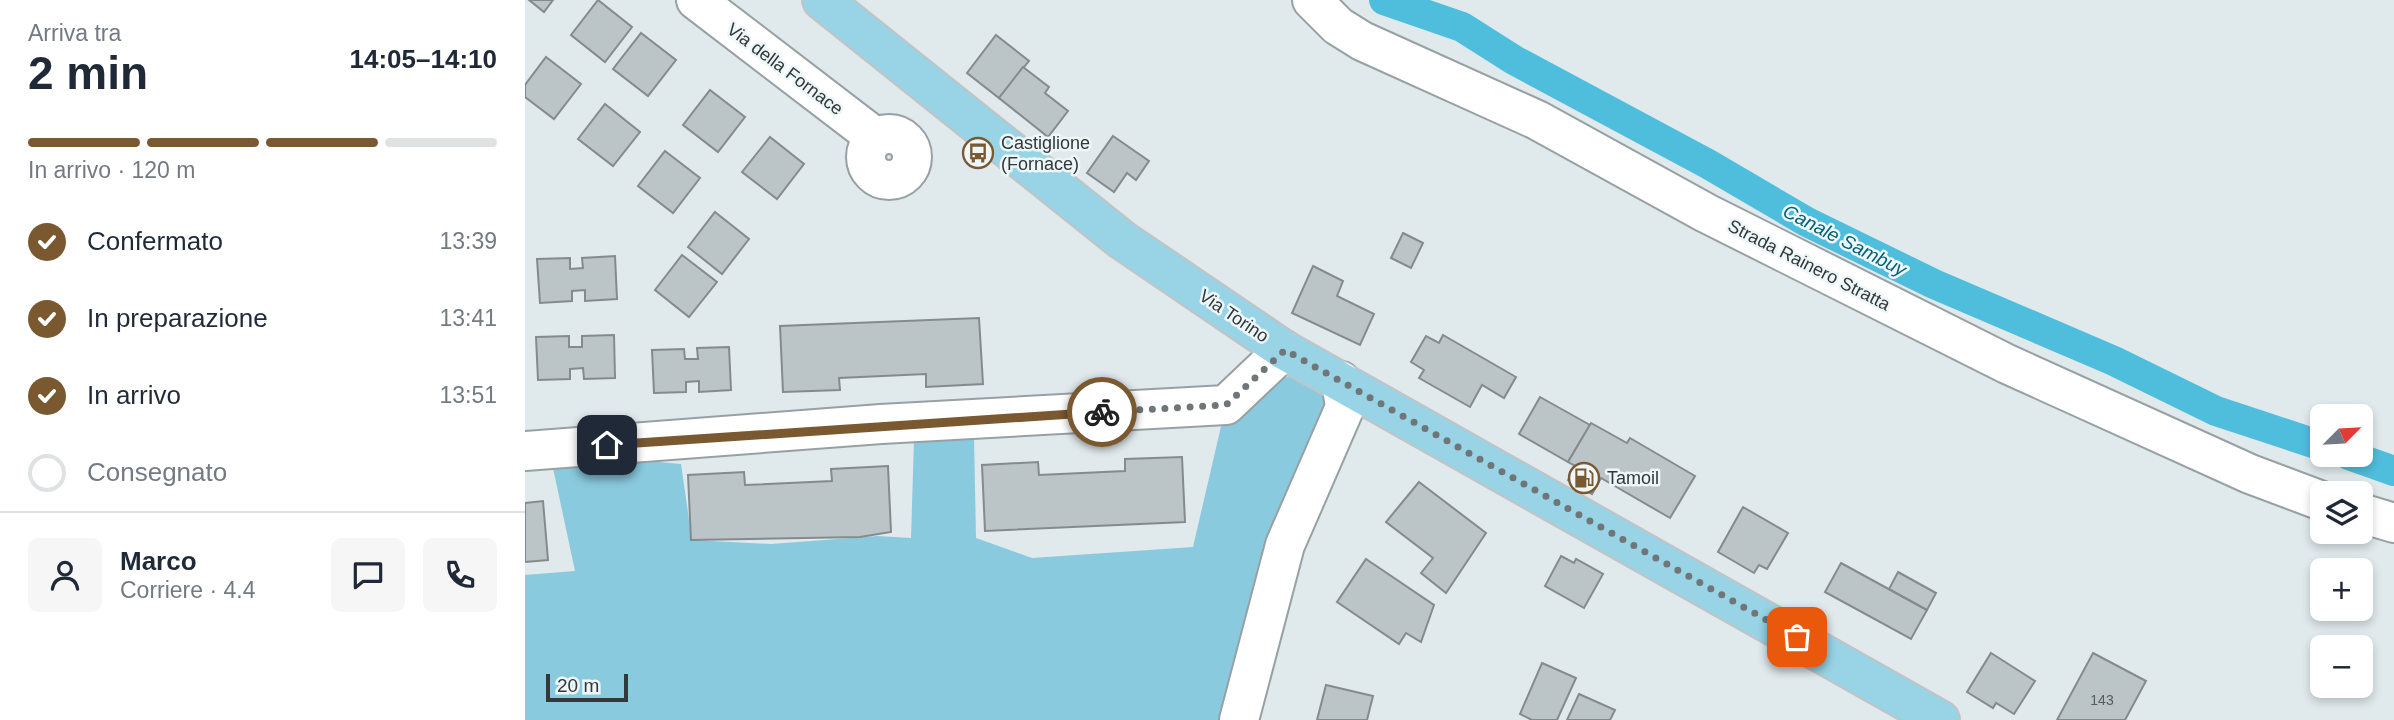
<!DOCTYPE html>
<html lang="it">
<meta charset="utf-8">
<style>
body{margin:0;font-family:Arial,sans-serif;background:#f6f6f7;color:#1f2937;height:100vh;display:flex;flex-direction:column;font-size:26px;white-space:nowrap}
*{box-sizing:border-box;margin:0}
p{font-size:23px;color:#747a83}
.icon{flex:none;width:38px;height:38px;fill:none;stroke:currentColor;stroke-width:2;stroke-linecap:round;stroke-linejoin:round}
.map{position:relative;flex:1;overflow:hidden}
.drawer{display:flex;flex-direction:column;background:#fff;width:525px}
.drawer>*{flex:none}
.needle{width:46px;rotate:66deg}
.tools{position:absolute;left:1785px;top:404px;display:grid;gap:14px}
.tools a{display:grid;place-items:center;width:63px;height:63px;border-radius:10px;background:#fff;box-shadow:0 4px 10px #0003;font-size:35px}
.scale{position:absolute;left:21px;bottom:18px;width:82px;box-sizing:border-box;padding-left:7px;border:4px solid #343839;border-top:0;font-size:19px;line-height:24px;white-space:nowrap;color:#343839;-webkit-text-stroke:5px #edf7fa;paint-order:stroke}
.pin{position:absolute;display:grid;place-items:center;width:60px;height:60px;color:#fff;margin:-30px;border-radius:14px;box-shadow:0 4px 10px #0006}
.courier{position:absolute;display:grid;place-items:center;width:70px;height:70px;margin:-35px;border:5px solid #7a5830;border-radius:50%;background:#fff;color:#222;box-shadow:0 2px 9px #0007}
.overview em{font-style:normal;font-weight:800}
.overview div{display:flex;flex-direction:column-reverse}
.overview{display:flex;align-items:center;justify-content:space-between;height:119px;padding:0 28px}
h1{font-size:46px;font-weight:800;line-height:52px}
.bar{display:grid;grid-template-columns:repeat(4,1fr);gap:10px 7px;align-content:center;height:84px;padding:0 28px}
.bar i{height:9px;border-radius:5px;background:#e0e1e3}
.bar .current{background:#7a5830}
.bar p{grid-column:span 4}
.line{display:flex;align-items:center;gap:18px;padding:0 28px;border-top:2px solid #e0e1e3}
.line div{flex:1}
.round{display:grid;place-items:center;flex:none;width:74px;height:74px;border-radius:10px;background:#f6f6f7}
ol{padding:0 28px;list-style:none}
li{display:flex;align-items:center;gap:21px;height:77px}
li p{margin-inline-start:auto}
li .icon{padding:7px;border-radius:50%;background:#7a5830;color:#fff;stroke-width:4}
li:last-child{color:#747a83}
li i{width:38px;height:38px;border:4px solid #e0e1e3;border-radius:50%}
main{display:flex;flex:1;min-height:0}
.map>svg:first-child{display:block}
.green{fill:#8acade}
.lines{fill:none;stroke-linecap:round;stroke-linejoin:round}
.canal{stroke:#4fbedd;stroke-width:30}
.building{fill:#bbc4c7;stroke:#838b8e;stroke-width:2}
.minor-casing{stroke:#97a0a3;stroke-width:42}
.major-casing{stroke:#c2c3c4;stroke-width:42}
.minor{stroke:#fff;stroke-width:38}
.major{stroke:#98d4e5;stroke-width:38}
.done{stroke:#707678;stroke-width:7;stroke-dasharray:0 12.6}
.route{stroke:#7a5830;stroke-width:9}
.labels{text-anchor:middle;stroke-width:5;stroke-linejoin:round;paint-order:stroke}
.number-label{font-size:14px;fill:#565b5c}
.street-label{font-size:18px;fill:#343839;stroke:#edf7fa}
.poi-label{font-size:18px;fill:#343839;stroke:#edf7fa;text-anchor:start}
.water-label{font-size:19px;font-style:italic;fill:#006277;stroke:#edf7fa}
</style>
<main>
<section class="drawer">
<div class="overview"><div><h1>2 min</h1><p>Arriva tra</p></div><em>14:05–14:10</em></div>
<div class="bar"><i class="current"></i><i class="current"></i><i class="current"></i><i></i><p>In arrivo · 120 m</p></div>
<ol>
<li><svg class="icon" aria-label="check" viewBox="0 0 24 24"><path d="M5 12l5 5 9-10"/></svg>Confermato<p>13:39</p></li>
<li><svg class="icon" aria-label="check" viewBox="0 0 24 24"><path d="M5 12l5 5 9-10"/></svg>In preparazione<p>13:41</p></li>
<li><svg class="icon" aria-label="check" viewBox="0 0 24 24"><path d="M5 12l5 5 9-10"/></svg>In arrivo<p>13:51</p></li>
<li><i></i>Consegnato</li>
</ol>
<div class="line" style="height:126px"><a class="round"><svg class="icon" aria-label="person" viewBox="0 0 24 24"><circle cx="12" cy="8" r="4"/><path d="M4 21q1-7 8-7t8 7"/></svg></a><div><b>Marco</b><p>Corriere · 4.4</p></div><a class="round"><svg class="icon" aria-label="chat" viewBox="0 0 24 24"><path d="M4 5h16v11H9l-5 4z"/></svg></a><a class="round"><svg class="icon" aria-label="phone" viewBox="0 0 24 24"><path d="M5 4h4l2 5-3 2q2 4 5 5l2-3 5 2v4C11 20 4 13 5 4z"/></svg></a></div>
</section>
<div class="map">
<svg width="1869" height="720" viewBox="0 0 1869 720">
<rect width="100%" height="100%" fill="#e0e9ec"/>
<polygon class="green" points="788,365 820,407 716,720 0,720 0,575 50,571 28,468 112,460 156,464 167,540 246,544 352,536 386,538 389,440 449,437 451,538 507,558 668,547 701,405"/>
<g class="lines">
<g class="canal">
<polyline points="859,0 937,27 989,60 1183,164 1282,222 1409,284 1589,361 1691,411 1797,446"/>
<polyline points="1824,455 1869,471"/>
</g>
</g>
<g class="building">
<polygon points="4,0 28,0 19,12"/>
<polygon points="73,0 107,27 80,62 46,35"/>
<polygon points="116,33 151,60 123,96 88,69"/>
<polygon points="471,35 504,61 474,98 442,73"/>
<polygon points="21,57 56,84 29,119 0,97 0,85"/>
<polygon points="498,67 524,87 520,93 543,111 523,137 474,98"/>
<polygon points="185,90 220,117 193,152 158,125"/>
<polygon points="80,104 115,132 88,166 53,139"/>
<polygon points="588,136 624,161 611,180 602,173 589,192 562,173"/>
<polygon points="245,137 279,164 252,199 217,172"/>
<polygon points="140,151 175,178 148,213 113,186"/>
<polygon points="190,212 224,239 197,274 163,247"/>
<polygon points="878,233 898,243 886,268 866,258"/>
<polygon points="157,255 192,282 164,317 130,290"/>
<polygon points="90,256 92,299 60,301 60,290 47,291 47,301 15,303 12,259 45,258 45,269 58,268 57,258"/>
<polygon points="788,266 818,281 812,296 849,314 835,345 767,313"/>
<polygon points="454,318 458,384 401,387 401,374 314,378 315,390 258,392 255,326"/>
<polygon points="89,335 90,378 59,379 58,368 45,369 45,379 13,380 11,337 44,336 44,347 57,347 57,336"/>
<polygon points="918,335 991,377 979,398 957,385 945,407 894,378 899,370 886,362 901,336 914,343"/>
<polygon points="204,347 206,390 174,392 174,381 161,382 161,392 129,393 127,350 159,349 160,359 173,359 172,348"/>
<polygon points="1015,397 1065,425 1043,462 994,434"/>
<polygon points="1066,423 1102,443 1105,438 1170,476 1145,518 1076,478 1067,494 1043,480 1050,466 1043,462"/>
<polygon points="657,457 660,522 460,531 457,465 513,462 514,475 600,471 600,459"/>
<polygon points="363,466 366,532 335,537 166,540 163,475 219,472 220,485 307,481 306,469"/>
<polygon points="894,482 961,533 921,593 896,573 908,558 861,522"/>
<polygon points="18,501 23,560 0,562 0,503"/>
<polygon points="1218,507 1263,533 1242,569 1234,565 1229,573 1193,552"/>
<polygon points="1036,556 1049,563 1051,559 1078,574 1059,608 1020,586"/>
<polygon points="841,559 909,605 896,642 881,633 874,644 812,602"/>
<polygon points="1316,563 1402,610 1386,639 1300,592"/>
<polygon points="1373,572 1411,593 1402,610 1364,589"/>
<polygon points="1466,653 1510,681 1489,714 1471,703 1468,708 1442,692"/>
<polygon points="1568,653 1621,681 1600,720 1532,720"/>
<polygon points="1017,663 1051,678 1032,720 1007,720 995,714"/>
<polygon points="801,685 848,696 842,720 792,720"/>
<polygon points="1054,694 1090,710 1085,720 1042,720"/>
</g>
<g class="lines">
<g class="minor-casing">
<g id="minor">
<polyline points="171,0 350,137"/>
<polyline points="787,0 813,26 837,41 1012,120 1181,213 1482,364 1725,474 1797,501"/>
<circle cx="364" cy="157" r="23"/>
<polyline points="0,451 356,424 701,405 759,350"/>
<polyline points="1836,513 1869,523"/>
<polyline points="714,720 760,545 820,407 816,381"/>
</g>
</g>
<g class="major-casing">
<polyline id="major" points="297,0 597,240 759,350 1415,720"/>
</g>
<use href="#minor" class="minor"/>
<use href="#major" class="major"/>
</g>
<g class="lines">
<polyline class="done" points="577,412 701,405 760,350 1272,637"/>
<polyline class="route" points="82,445 577,412"/>
</g>
<defs>
<g id="bus-ring" transform="scale(1.575)"><circle r="9.5" fill="#edf7fa" stroke="#7a5830" stroke-width="1.5"/><path d="M-5-6H5V4H4V6H2V4H-2V6H-4V4H-5ZM-3.5-4V0h7V-4ZM-3.5 1.2v1.5H-2V1.2ZM2 1.2v1.5H3.5V1.2Z" fill="#7a5830"/></g>
<g id="fuel-ring" transform="scale(1.575)"><circle r="9.5" fill="#edf7fa" stroke="#7a5830" stroke-width="1.5"/><path d="M-5.5-6h7V0h2V4h1.3V-2.5L3-4.5l.8-.8L6-3V5H2.5V1h-1V6h-7ZM-4.2-4.7v3.2H.2V-4.7Z" fill="#7a5830"/></g>
</defs>
<g fill-rule="evenodd">
<use href="#bus-ring" x="453" y="153"/>
<use href="#fuel-ring" x="1059" y="478"/>
</g>
<g class="labels">
<g class="number-label">
<text x="1577" y="705">143</text>
</g>
<g class="street-label">
<text transform="translate(260 69) rotate(37)" y="6">Via della Fornace</text>
<text transform="translate(1284 265) rotate(27)" y="6">Strada Rainero Stratta</text>
<text transform="translate(709 316) rotate(34)" y="6">Via Torino</text>
</g>
<g class="poi-label">
<text x="476" y="149">Castiglione<tspan x="476" dy="21">(Fornace)</tspan></text>
<text x="1082" y="484">Tamoil</text>
</g>
<g class="water-label">
<text transform="translate(1320 240) rotate(27)" y="7">Canale Sambuy</text>
</g>
</g>
</svg>
<div class="tools">
<a><svg class="needle" viewBox="-14 -14 28 28"><path d="M0-13l5 13h-10z" fill="#e53935"/><path d="M0 13l5-13h-10z" fill="#747a83"/></svg></a>
<a><svg class="icon" aria-label="layers" viewBox="0 0 24 24"><path d="M12 4l9 5-9 5-9-5zM3 14l9 5 9-5"/></svg></a>
<a>+</a>
<a>−</a>
</div>
<div class="scale">20 m</div>
<div class="pin" style="left:1272px;top:637px;background:#ea580c"><svg class="icon" aria-label="bag" viewBox="0 0 24 24"><path d="M5 8h14l-1 12H6zM9 8a3 3 0 0 1 6 0"/></svg></div>
<div class="pin" style="left:82px;top:445px;background:#1f2937"><svg class="icon" aria-label="home" viewBox="0 0 24 24"><path d="M3 11l9-7 9 7M6 9v11h12V9"/></svg></div>
<div class="courier" style="left:577px;top:412px"><svg class="icon" aria-label="bike" viewBox="0 0 24 24"><circle cx="6" cy="16" r="4"/><circle cx="18" cy="16" r="4"/><path d="M6 16l4-8h5l3 8M10 8l3 8H6M13 5h3"/></svg></div>
</div>
</main>
